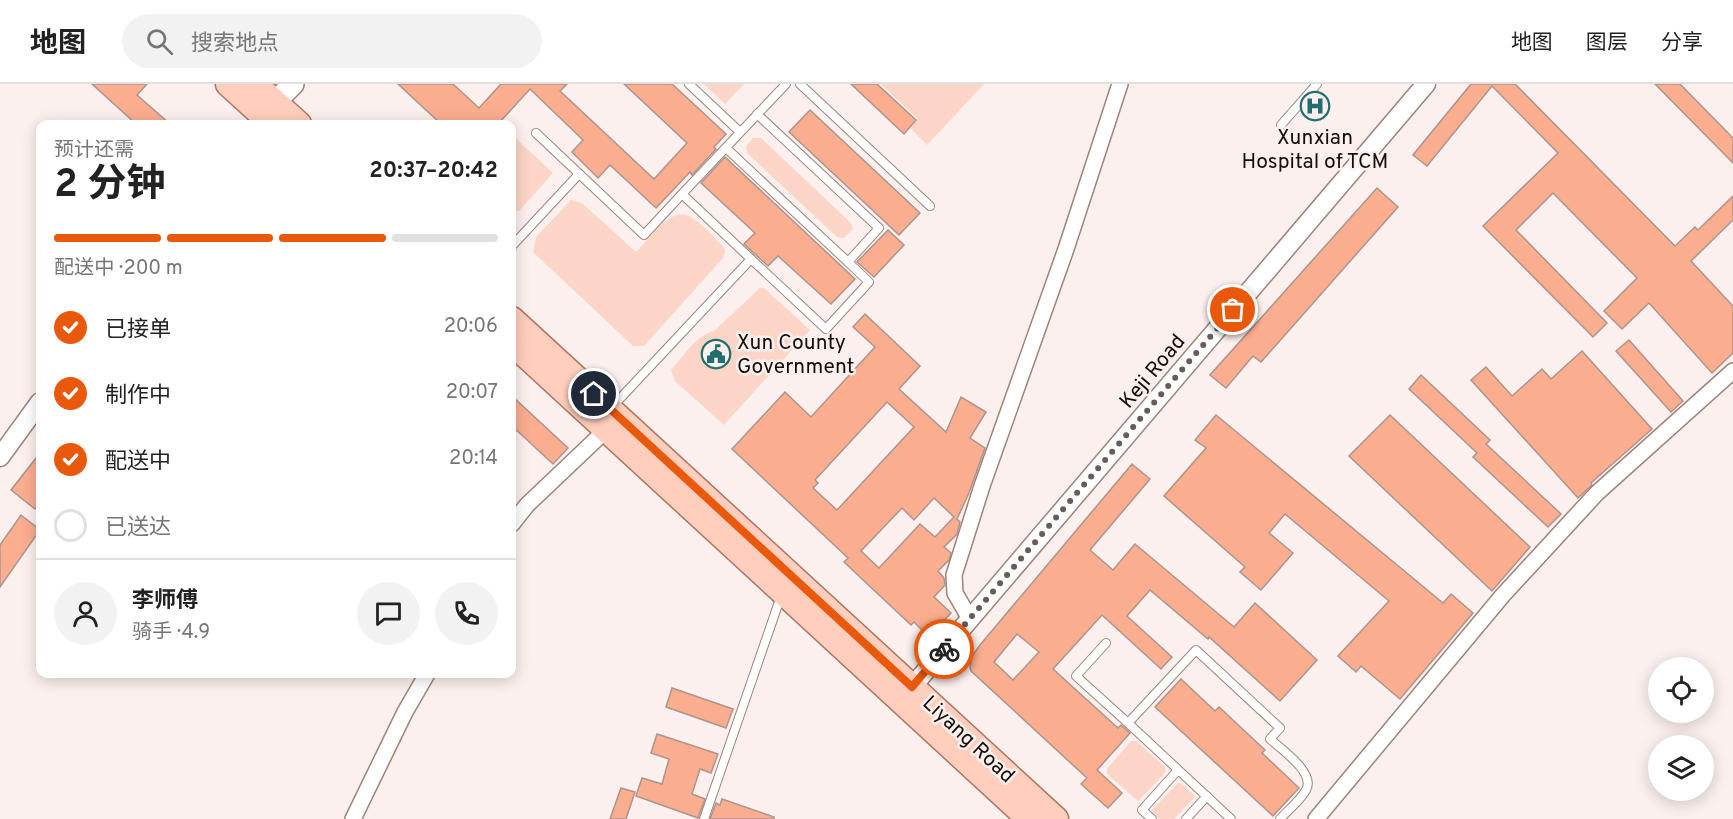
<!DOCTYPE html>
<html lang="zh">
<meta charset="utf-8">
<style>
body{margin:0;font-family:Overpass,"Noto Sans SC",sans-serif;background:#f2f2f2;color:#222;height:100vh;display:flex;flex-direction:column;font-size:22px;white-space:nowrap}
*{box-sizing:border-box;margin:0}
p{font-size:20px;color:#767676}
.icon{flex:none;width:33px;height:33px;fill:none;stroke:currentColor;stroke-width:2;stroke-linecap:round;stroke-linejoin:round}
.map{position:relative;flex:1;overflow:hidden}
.panel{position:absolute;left:36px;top:36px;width:480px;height:558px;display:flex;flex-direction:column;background:#fff;border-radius:12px;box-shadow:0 3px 15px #0003}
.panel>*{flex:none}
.controls{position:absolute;left:1648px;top:573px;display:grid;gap:12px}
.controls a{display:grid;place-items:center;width:66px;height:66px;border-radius:50%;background:#fff;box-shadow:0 3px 15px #0003;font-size:30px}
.pin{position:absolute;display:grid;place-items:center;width:51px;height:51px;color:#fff;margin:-26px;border:3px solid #fff;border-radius:50%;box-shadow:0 2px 6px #0007}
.courier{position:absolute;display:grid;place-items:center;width:60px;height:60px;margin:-30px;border:4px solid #ea580c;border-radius:50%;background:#fff;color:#222;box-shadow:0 2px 8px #0007}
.headline em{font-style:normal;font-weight:700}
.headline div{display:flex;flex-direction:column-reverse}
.headline{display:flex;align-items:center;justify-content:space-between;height:102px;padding:0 18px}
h1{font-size:39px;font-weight:700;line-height:45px}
.bar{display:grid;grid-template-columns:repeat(4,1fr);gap:9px 6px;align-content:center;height:72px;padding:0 18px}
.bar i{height:8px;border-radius:4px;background:#e0e0e0}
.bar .current{background:#ea580c}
.bar p{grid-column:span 4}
.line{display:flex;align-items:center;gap:15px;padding:0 18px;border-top:2px solid #e0e0e0}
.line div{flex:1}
.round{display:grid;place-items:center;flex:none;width:63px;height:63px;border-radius:32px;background:#f2f2f2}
ol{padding:0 18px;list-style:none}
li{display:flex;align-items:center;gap:18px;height:66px}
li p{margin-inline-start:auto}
li .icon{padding:6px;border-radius:50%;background:#ea580c;color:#fff;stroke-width:4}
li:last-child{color:#767676}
li i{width:33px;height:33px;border:3px solid #e0e0e0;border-radius:50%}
header{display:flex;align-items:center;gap:36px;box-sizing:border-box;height:84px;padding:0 30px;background:#fff;border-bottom:2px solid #e0e0e0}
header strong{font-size:28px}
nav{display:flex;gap:33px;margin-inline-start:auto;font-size:21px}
.search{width:420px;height:54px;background:#f2f2f2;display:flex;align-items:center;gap:15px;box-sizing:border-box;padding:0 21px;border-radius:33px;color:#767676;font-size:22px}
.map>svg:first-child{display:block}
.green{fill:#fdd5c7}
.building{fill:#fbad90;stroke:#ad948b;stroke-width:1.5;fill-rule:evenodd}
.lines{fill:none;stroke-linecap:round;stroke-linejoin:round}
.service-casing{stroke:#9c847b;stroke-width:10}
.minor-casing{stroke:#9c847b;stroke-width:18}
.tertiary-casing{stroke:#9c847b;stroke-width:21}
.secondary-casing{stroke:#9c847b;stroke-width:24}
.primary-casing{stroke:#ad7560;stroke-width:27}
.service{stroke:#fff;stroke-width:8}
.minor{stroke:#fff;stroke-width:15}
.tertiary{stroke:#fff;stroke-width:18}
.secondary{stroke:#fff;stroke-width:21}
.primary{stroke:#ffcebc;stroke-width:24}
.done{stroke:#665c59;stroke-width:6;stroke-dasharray:0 10.8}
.route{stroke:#ea580c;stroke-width:8}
.labels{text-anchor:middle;stroke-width:5;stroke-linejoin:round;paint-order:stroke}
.poi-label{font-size:21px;fill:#150d0a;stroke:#fbf0ed}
.street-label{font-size:21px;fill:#150d0a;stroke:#fbf0ed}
</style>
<header>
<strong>地图</strong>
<div class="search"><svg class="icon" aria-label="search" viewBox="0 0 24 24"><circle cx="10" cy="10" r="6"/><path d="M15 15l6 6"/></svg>搜索地点</div>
<nav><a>地图</a><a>图层</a><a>分享</a></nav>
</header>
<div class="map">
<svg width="1733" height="735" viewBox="0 0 1733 735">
<rect width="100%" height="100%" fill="#fbf0ed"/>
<g class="green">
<polygon points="704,0 744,0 725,20"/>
<polygon points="881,0 984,0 927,61 910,44 918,35"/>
<polygon points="512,51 553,89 519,127 512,127"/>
<polygon points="753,54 761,54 851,139 853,145 844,154 837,153 747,69 746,62"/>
<path d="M571,116L582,119L636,168C649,156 671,120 691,133C703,140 713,153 723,162L725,167L723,174L644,262H633L533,168L536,153Z"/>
<path d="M760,204H764L810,246L724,341L675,297L671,286C683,273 696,251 714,247Z"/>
<polygon points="1131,657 1136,657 1166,684 1165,689 1138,717 1107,690 1107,685"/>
<polygon points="1178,699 1181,699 1194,711 1194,714 1174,735 1159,735 1152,726"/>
</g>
<g class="building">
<polygon points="92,0 147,0 137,11 170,40 136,40"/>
<polygon points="398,0 453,0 479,24 501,0 567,0 560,7 654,95 687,59 624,0 672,0 726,50 714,63 716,65 692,91 690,88 656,124 610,81 598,94 572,68 583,56 530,5 498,40 441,40"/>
<polygon points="851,0 877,0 916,36 904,50"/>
<polygon points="1471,0 1515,0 1675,162 1695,143 1698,146 1733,112 1733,136 1691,177 1733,222 1733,269 1712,289 1649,219 1622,245 1604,227 1637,194 1553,109 1516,146 1607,239 1593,253 1483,142 1558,69 1492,2 1427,82 1413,71"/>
<polygon points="1655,0 1680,0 1733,54 1733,79"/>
<polygon points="810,26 920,129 899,151 789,48"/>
<polygon points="725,73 855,195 831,220 778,172 768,182 744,160 755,149 701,99"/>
<polygon points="1377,104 1398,123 1261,278 1253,272 1226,304 1210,291"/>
<polygon points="888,146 904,161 874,193 857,178"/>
<path d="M865,230L920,282L899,305L946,348L961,313L986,328L970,354L985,364L969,409L957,435L960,438L957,450L944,463L951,469L949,476L938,487L944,494L945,501L934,513L951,529L937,544L935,542L924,548L914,538L911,541L844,478L848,474L732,365L785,308L811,333L875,263L853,243ZM887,318L914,343L837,426L813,404L818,399L815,396ZM934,414L954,433L935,453L920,440L879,484L861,467L902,424L914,436Z"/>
<polygon points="1629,256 1683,317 1671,328 1616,267"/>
<polygon points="1582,267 1652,345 1591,399 1592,401 1578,414 1471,296 1486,283 1512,312 1542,285 1551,295"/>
<polygon points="1421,291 1490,356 1486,360 1561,430 1548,443 1473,373 1477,369 1409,305"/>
<polygon points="512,312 568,364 553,380 512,342"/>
<polygon points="1216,331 1443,519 1451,510 1473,529 1400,615 1361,582 1356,588 1338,572 1389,517 1285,430 1269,449 1293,469 1261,506 1240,488 1245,483 1164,412 1206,364 1195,356"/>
<polygon points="1390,331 1530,463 1492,507 1349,372"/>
<polygon points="40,369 40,418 35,425 11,406"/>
<path d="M1132,380L1150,395L1090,466L1113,486L1135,460L1234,543L1255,519L1317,576L1280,617L1209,553L1208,555L1150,506L1127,532L1172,573L1161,585L1102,531L1053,585L1118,644L1121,641L1130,649L1097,686L1122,709L1108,724L1081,700L1087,694L971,587L970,583L972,572L980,561ZM1017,550L1039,568L1013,596L994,578Z"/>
<polygon points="21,431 40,446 0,503 0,461"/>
<polygon points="1181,595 1215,627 1219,623 1265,666 1262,669 1299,704 1273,732 1155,623"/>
<polygon points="672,604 733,625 726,644 666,623"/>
<polygon points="657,650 718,670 711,689 700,685 692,710 705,715 698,734 636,712 642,694 662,700 669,675 651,669"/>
<polygon points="621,704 635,708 626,735 610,735"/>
<polygon points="722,715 774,733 774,735 710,735 716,719 720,721"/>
</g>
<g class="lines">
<g class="service-casing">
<g id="service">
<polyline points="689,0 740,48"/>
<polyline points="800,0 930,122"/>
<polyline points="1281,41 1317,0"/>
<polyline points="536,49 644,151 682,110"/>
<polyline points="726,64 848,178 879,144 757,30"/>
<polyline points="512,162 579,90"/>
<polyline points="751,175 826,245 869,198 848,178"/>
<polyline points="613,322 751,175 682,110 786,0"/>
<polyline points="1106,559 1076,592 1128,639"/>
<polyline points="704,735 781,512"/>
<polyline points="1152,735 1142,726 1178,686"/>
<polyline points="1186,735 1207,712"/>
<path d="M1231,735L1128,639L1196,566L1280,644L1270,655C1281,665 1316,689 1306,706C1300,717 1288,726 1280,735"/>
</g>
</g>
<g class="minor-casing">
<g id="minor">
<polyline points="512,440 527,421 606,346"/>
<polyline points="970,535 955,509 954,491 982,402 1066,165 1120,0"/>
<polyline points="353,735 405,628 427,590"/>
<polyline points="1316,735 1503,511 1597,409 1733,287"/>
</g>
</g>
<g class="tertiary-casing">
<g id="tertiary">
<polyline points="0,373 40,318"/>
<polyline points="912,603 1426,0"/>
</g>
</g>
<g class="secondary-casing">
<polyline id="secondary" points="275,18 293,0"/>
</g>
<g class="primary-casing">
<g id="primary">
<polyline points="228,0 272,40"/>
<polyline points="255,0 299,40"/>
<polyline points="512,235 1056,735"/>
<polyline points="512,259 1029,735"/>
</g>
</g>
<use href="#service" class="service"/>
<use href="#minor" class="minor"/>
<use href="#tertiary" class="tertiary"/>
<use href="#secondary" class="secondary"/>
<use href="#primary" class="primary"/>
</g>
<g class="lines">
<polyline class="done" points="944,565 1233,226"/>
<polyline class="route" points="594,310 912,603 944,565"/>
</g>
<defs>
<g id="hospital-ring" transform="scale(1.5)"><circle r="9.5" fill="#fbf0ed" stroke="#226e6f" stroke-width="1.5"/><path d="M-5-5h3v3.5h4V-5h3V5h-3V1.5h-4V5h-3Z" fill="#226e6f"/></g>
<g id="civic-ring" transform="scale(1.5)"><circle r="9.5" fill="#fbf0ed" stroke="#226e6f" stroke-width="1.5"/><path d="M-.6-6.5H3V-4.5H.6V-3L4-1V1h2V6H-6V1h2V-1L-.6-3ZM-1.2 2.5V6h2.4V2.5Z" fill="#226e6f"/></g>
</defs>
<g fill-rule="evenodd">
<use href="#hospital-ring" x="1315" y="22"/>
<use href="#civic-ring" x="716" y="270"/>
</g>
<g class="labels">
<g class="poi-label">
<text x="1315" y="60">Xunxian<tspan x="1315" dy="24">Hospital of TCM</tspan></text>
<text x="737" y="265" text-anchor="start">Xun County<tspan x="737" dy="24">Government</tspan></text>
</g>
<g class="street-label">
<text transform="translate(1152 287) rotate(-50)" y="7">Keji Road</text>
<text transform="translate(969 655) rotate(43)" y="7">Liyang Road</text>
</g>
</g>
</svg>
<div class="controls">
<a><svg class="icon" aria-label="locate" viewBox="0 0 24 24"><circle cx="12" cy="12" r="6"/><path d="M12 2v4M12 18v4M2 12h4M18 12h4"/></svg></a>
<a><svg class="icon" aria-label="layers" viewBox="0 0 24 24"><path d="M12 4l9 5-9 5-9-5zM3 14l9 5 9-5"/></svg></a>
</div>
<div class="pin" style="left:1233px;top:226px;background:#ea580c"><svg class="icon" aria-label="bag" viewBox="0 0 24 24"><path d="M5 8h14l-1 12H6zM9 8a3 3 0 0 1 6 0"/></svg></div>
<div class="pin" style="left:594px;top:310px;background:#1f2937"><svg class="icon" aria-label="home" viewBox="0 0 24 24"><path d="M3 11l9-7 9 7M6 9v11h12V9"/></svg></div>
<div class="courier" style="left:944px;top:565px"><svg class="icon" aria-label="bike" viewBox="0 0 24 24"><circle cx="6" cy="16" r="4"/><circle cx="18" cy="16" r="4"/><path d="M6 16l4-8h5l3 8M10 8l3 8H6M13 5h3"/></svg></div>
<section class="panel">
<div class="headline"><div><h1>2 分钟</h1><p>预计还需</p></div><em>20:37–20:42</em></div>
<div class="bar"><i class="current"></i><i class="current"></i><i class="current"></i><i></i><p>配送中 · 200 m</p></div>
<ol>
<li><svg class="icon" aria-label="check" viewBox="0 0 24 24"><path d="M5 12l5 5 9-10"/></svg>已接单<p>20:06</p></li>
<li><svg class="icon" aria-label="check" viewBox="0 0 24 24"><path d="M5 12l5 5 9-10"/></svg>制作中<p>20:07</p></li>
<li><svg class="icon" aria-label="check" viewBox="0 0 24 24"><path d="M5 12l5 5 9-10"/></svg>配送中<p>20:14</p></li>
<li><i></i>已送达</li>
</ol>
<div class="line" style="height:108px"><a class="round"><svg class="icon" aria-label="person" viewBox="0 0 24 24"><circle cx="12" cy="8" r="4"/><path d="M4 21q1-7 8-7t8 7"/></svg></a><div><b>李师傅</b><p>骑手 · 4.9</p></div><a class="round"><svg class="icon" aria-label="chat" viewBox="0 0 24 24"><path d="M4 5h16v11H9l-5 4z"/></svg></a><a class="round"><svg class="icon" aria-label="phone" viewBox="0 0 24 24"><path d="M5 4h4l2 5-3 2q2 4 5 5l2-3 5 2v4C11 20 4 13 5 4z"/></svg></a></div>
</section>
</div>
